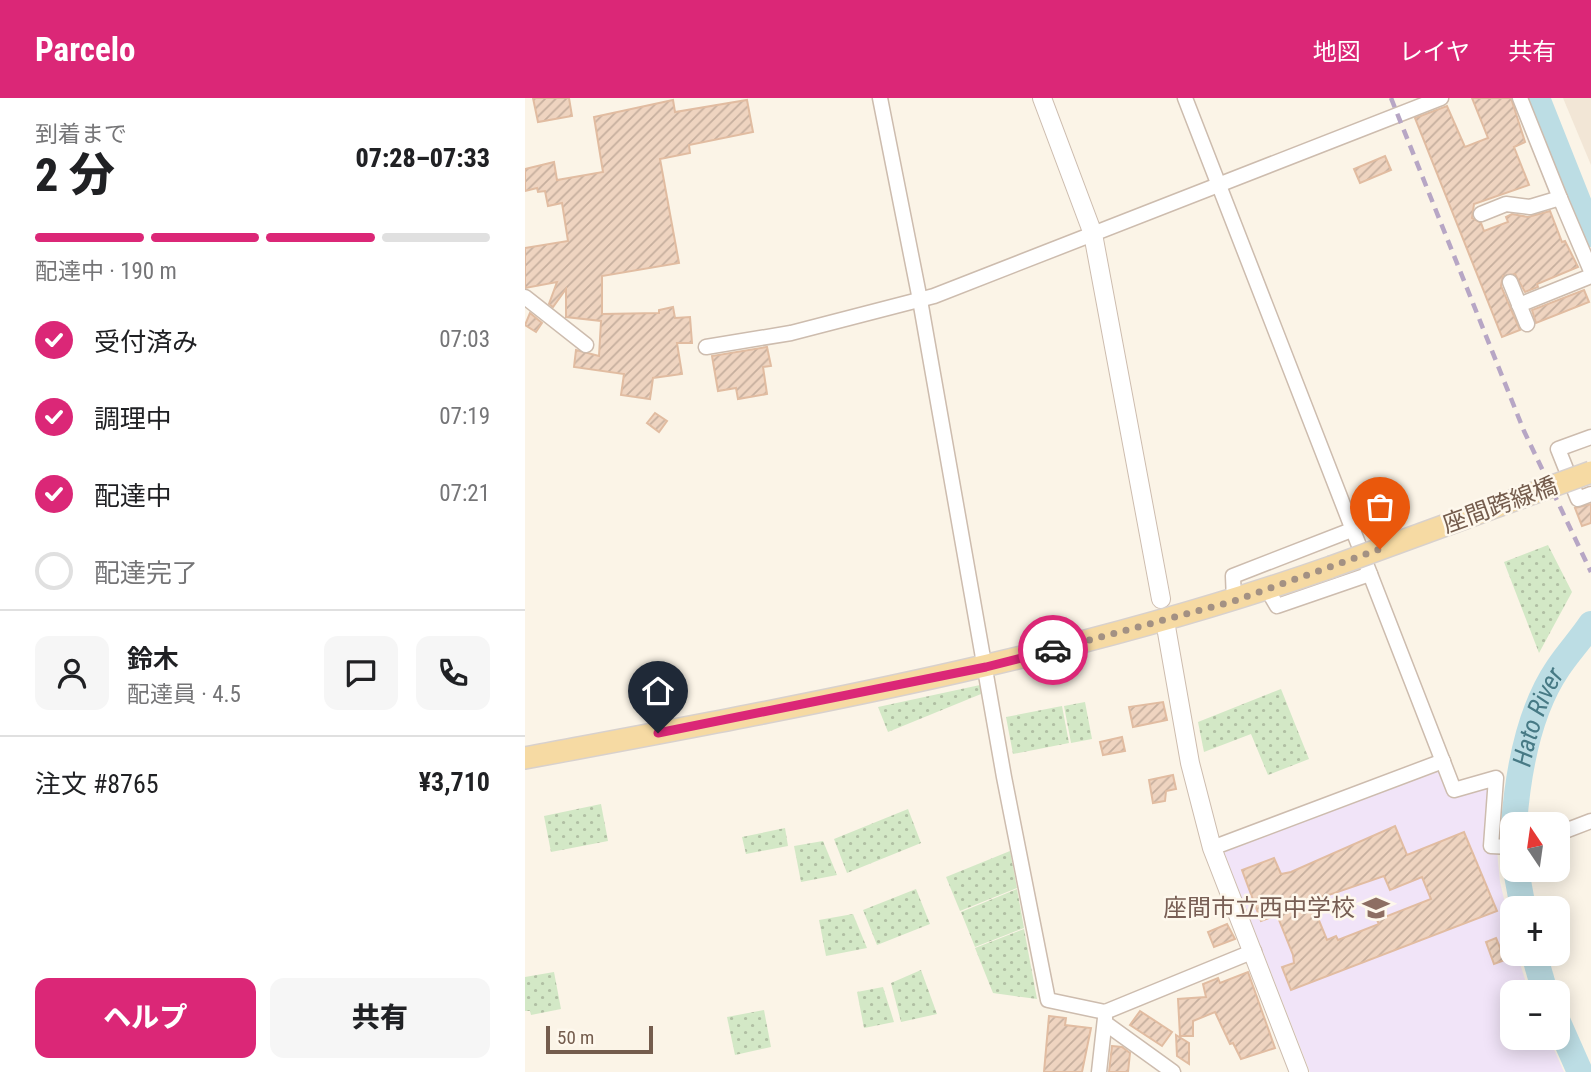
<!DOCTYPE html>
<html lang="ja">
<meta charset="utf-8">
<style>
body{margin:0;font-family:"Roboto Condensed","Noto Sans JP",sans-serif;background:#f6f6f6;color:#202124;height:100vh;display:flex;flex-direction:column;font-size:26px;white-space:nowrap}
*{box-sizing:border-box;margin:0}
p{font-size:23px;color:#757577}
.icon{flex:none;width:38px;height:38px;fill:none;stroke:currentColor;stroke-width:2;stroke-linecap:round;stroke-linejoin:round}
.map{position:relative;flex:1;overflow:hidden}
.panel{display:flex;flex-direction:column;background:#fff;width:525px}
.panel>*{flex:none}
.needle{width:46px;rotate:347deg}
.controls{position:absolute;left:975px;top:714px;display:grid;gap:14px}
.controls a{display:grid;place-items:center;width:70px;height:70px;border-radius:14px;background:#fff;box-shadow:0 4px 18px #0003;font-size:35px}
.scale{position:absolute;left:21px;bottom:18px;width:107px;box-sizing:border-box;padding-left:7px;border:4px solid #745c4d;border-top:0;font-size:19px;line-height:24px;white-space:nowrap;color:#745c4d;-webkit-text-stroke:5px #fef8ed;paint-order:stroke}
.pin{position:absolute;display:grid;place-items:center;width:60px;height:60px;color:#fff;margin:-72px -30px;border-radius:50% 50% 50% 0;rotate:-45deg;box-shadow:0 0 7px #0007}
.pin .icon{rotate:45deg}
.courier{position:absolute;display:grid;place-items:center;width:70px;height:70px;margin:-35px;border:5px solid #db2777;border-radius:50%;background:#fff;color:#222;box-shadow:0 2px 9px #0007}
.summary em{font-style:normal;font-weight:800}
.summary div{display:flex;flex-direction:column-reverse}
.summary{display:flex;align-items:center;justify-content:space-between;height:119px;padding:0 35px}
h1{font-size:46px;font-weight:800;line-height:52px}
.bar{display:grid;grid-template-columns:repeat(4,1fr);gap:10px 7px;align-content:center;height:84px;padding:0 35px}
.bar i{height:9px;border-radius:5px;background:#e0e0e0}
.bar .current{background:#db2777}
.bar p{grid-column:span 4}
.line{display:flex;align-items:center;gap:18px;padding:0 35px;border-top:2px solid #e0e0e0}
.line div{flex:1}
.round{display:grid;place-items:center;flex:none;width:74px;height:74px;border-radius:14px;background:#f6f6f6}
ol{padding:0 35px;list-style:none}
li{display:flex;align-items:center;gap:21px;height:77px}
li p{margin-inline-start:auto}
li .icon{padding:7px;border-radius:50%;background:#db2777;color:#fff;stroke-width:4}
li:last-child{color:#757577}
li i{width:38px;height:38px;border:4px solid #e0e0e0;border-radius:50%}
.primary-button{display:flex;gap:14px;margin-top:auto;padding:14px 35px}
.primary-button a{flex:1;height:80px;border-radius:14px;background:#db2777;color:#fff;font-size:28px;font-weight:800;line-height:80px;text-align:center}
.primary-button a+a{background:#f6f6f6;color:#202124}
header{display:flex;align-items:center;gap:42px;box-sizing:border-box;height:98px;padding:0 35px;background:#db2777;color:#fff}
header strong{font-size:33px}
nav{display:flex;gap:38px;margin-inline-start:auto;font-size:24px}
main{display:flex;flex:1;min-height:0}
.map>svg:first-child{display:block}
.residential{fill:#f2e6d6}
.education{fill:#f1e4f8}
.grass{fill:url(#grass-dots)}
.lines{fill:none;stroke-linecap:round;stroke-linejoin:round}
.river{stroke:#bcdde4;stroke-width:26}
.building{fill:url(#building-hatch);stroke:#e1bca1;stroke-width:2;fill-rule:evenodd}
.minor-casing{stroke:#cdbcae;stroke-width:17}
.tertiary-casing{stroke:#cdbcae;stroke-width:20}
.primary-casing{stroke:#d8d1cd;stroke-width:24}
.minor{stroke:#fff;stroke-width:14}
.tertiary{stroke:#fff;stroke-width:18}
.primary{stroke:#f6daa3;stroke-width:21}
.rail{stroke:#b7a6c5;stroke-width:4.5;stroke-dasharray:10 7;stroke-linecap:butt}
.primary-bridge-casing{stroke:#d8d1cd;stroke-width:24;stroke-linecap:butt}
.primary-bridge{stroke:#f6daa3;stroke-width:21}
.done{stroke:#a39183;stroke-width:7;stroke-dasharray:0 12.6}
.route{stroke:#db2777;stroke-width:9}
.labels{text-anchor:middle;stroke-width:5;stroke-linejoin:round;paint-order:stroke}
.street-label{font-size:24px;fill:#745c4d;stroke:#fef8ed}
.education-label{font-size:24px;fill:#785e54;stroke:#fef8ed;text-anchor:end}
.water-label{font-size:26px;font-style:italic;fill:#477a85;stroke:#fef8ed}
</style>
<header>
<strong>Parcelo</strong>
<nav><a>地図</a><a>レイヤ</a><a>共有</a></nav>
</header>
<main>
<section class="panel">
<div class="summary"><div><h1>2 分</h1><p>到着まで</p></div><em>07:28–07:33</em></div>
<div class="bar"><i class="current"></i><i class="current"></i><i class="current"></i><i></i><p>配達中 · 190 m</p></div>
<ol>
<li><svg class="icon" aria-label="check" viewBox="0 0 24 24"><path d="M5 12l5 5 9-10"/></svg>受付済み<p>07:03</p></li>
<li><svg class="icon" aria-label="check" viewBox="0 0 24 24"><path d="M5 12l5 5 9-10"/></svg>調理中<p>07:19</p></li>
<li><svg class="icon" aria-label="check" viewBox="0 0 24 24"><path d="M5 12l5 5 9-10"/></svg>配達中<p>07:21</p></li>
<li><i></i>配達完了</li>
</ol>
<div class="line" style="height:126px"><a class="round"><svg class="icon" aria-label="person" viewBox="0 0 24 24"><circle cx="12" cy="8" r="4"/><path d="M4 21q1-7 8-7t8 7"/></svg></a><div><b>鈴木</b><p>配達員 · 4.5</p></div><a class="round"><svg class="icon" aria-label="chat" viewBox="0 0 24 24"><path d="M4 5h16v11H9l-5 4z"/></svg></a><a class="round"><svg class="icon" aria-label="phone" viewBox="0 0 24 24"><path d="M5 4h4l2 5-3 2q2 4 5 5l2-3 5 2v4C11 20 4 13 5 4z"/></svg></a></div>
<div class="line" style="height:91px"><div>注文 #8765</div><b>¥3,710</b></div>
<div class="primary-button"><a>ヘルプ</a><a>共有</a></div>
</section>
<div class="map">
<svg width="1066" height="974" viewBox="0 0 1066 974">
<defs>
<pattern id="grass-dots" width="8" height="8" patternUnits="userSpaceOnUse" patternTransform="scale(1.75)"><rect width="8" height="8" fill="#d3e8c6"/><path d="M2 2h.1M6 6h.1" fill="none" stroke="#b0bfa3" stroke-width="1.8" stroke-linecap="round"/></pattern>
<pattern id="building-hatch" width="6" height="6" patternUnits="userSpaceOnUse" patternTransform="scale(1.75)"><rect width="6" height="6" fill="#efd4c0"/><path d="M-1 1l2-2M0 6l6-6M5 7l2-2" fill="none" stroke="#c6af9e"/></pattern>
</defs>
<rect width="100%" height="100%" fill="#fbf4e7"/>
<polygon class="residential" points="1038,0 1066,0 1066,67"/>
<polygon class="education" points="915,671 926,698 954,688 966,691 975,784 987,835 987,856 992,856 1004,894 987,894 987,940 1024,940 1039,974 785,974 697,749"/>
<g class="grass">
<polygon points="1023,447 1047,494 1014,555 979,464"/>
<polygon points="455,587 456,596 363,634 353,609"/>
<polygon points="756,591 784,661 743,677 726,636 679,654 673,624"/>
<polygon points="560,604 567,641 546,645 539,608"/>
<polygon points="537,608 544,645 488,656 481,619"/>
<polygon points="76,706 83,743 26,754 19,718"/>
<polygon points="383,711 396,745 322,775 309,741"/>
<polygon points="260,730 263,748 221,756 217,739"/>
<polygon points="298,743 312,777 276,784 269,748"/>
<polygon points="485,753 492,790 435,813 421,779"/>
<polygon points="391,791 405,826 352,847 338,812"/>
<polygon points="492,791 499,830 450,849 436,814"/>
<polygon points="328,816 342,850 301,858 294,822"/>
<polygon points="499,831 512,901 468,895 450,850"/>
<polygon points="396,872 412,916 376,924 366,885"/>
<polygon points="29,874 36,911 6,917 5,913 0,913 0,879"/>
<polygon points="358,889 369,924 339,930 332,894"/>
<polygon points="239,912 246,949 210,957 202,919"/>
</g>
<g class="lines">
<g class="river">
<polyline points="1012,0 1066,136"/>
<path id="s1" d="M989,726C993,674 1003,614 1033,570C1043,555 1056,541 1066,526"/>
<polyline points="991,772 998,810"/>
<polyline points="1009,856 1020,894"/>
<polyline points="1032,922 1055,974"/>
</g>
</g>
<g class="building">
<polygon points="8,0 44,0 47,18 13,24"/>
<polygon points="947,0 986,0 1000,44 989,49 1004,87 949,106 947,120 956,125 959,133 983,124 981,119 987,116 1003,119 1025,113 1037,144 1040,143 1053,169 1012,186 1013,189 1000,194 990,176 978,178 976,188 995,232 977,239 890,20 922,8 940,49 963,40"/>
<polygon points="148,2 150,14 222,2 228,34 164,47 165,55 135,61 154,165 77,178 77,216 134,215 134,212 148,209 150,220 165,219 167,245 152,245 157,276 128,280 125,301 96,297 99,276 49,269 51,252 74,258 76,223 41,219 41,191 28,209 24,206 32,184 0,190 0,150 43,143 37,105 23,108 20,93 13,94 12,90 0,93 0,71 29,64 32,82 78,74 69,19"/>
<polygon points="860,58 866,72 835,85 829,71"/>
<polygon points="1059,192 1064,204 1011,225 1007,212"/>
<polygon points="5,215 17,225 11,234 0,227"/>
<polygon points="242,249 246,268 238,269 242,296 213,301 211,290 193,293 187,258"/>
<polygon points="130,315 142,323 134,334 122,325"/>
<polygon points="1066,406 1066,425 1057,428 1050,410"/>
<polygon points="638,604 642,622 608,629 604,609"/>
<polygon points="597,639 600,653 578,657 575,644"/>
<polygon points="648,677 651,691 641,693 640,703 628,705 624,682"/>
<path d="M870,728L882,757L939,734L972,813L766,892L757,869L769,865L768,857L752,817L736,823L717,772L749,760L756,776L766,774ZM859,778L865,792L897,779L906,801L852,822L854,826L813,842L811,838L802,842L786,803Z"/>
<polygon points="702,826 710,841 689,849 683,834"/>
<polygon points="971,840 980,862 969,866 961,844"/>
<polygon points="723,874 750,950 716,961 708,945 705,946 690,914 668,923 668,938 655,938 653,901 681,899 678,886 693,880 695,885"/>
<polygon points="615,913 647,934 637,948 605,927"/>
<polygon points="524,918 541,920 540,927 566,930 557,974 519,974"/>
<polygon points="651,937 664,945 664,966 652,958"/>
<polygon points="587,948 597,949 605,955 603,974 584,974"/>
</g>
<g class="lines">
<g class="minor-casing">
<g id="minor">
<polyline points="355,0 395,202 479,679 523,902 580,914 729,853"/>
<polyline points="660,0 929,692 971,680 966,748 987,749"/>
<polyline points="1035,100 1066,173"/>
<polyline points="956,116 981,106 1005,109 1035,100 995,0"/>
<polyline points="985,184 1002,226"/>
<polyline points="0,199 61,247"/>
<polyline points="994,207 1066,178"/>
<polyline points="181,249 266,235 409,198 916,0"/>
<polyline points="1066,339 1033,351 1053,401 1066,396"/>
<polyline points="742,491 752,508 845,476"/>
<polyline points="709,503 708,478 829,431"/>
<polyline points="1032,736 1066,723"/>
<polyline points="687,750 918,663"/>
<polyline points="580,925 648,974"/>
<polyline points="574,974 580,920"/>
</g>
</g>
<g class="tertiary-casing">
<g id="tertiary">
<polyline points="517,0 568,136 636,501"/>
<polyline points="640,523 665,665 687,750 774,974"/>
</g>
</g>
<g class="primary-casing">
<path id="primary" d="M0,660C272,609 544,561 806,469"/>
</g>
<use href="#minor" class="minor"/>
<use href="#tertiary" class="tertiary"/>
<use href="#primary" class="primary"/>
<polyline class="rail" points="866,0 999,333 1066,474"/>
<g class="primary-bridge-casing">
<polyline id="primary-bridge" points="806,469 1066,374"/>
</g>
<use href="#primary-bridge" class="primary-bridge"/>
</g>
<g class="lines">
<polyline class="done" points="528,552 709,503 855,451"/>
<polyline class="route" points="133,635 461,569 528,552"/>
</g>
<defs>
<g id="school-bare" transform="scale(2.1)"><path d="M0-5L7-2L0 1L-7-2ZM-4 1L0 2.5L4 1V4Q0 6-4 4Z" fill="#8d6e63" stroke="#fef8ed" stroke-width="2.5" paint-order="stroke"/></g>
</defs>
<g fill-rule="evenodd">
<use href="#school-bare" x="851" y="810"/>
</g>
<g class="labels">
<g class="street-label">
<text transform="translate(975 407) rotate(-20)" y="8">座間跨線橋</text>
</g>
<g class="education-label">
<text x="830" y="818">座間市立西中学校</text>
</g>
<g class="water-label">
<text dy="9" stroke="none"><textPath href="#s1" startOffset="110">Hato River</textPath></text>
</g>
</g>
</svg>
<div class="controls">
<a><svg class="needle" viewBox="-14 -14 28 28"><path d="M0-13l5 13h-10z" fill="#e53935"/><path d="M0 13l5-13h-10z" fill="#757577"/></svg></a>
<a>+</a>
<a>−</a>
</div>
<div class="scale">50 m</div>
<div class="pin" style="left:855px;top:451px;background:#ea580c"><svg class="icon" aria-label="bag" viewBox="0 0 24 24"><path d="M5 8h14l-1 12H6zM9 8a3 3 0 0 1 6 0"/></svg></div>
<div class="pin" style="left:133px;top:635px;background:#1f2937"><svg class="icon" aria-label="home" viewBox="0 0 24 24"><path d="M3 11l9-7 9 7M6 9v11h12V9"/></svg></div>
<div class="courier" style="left:528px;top:552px"><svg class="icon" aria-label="car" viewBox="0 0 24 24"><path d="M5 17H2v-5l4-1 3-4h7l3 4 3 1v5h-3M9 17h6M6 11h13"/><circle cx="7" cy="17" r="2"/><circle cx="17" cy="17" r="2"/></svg></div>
</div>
</main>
